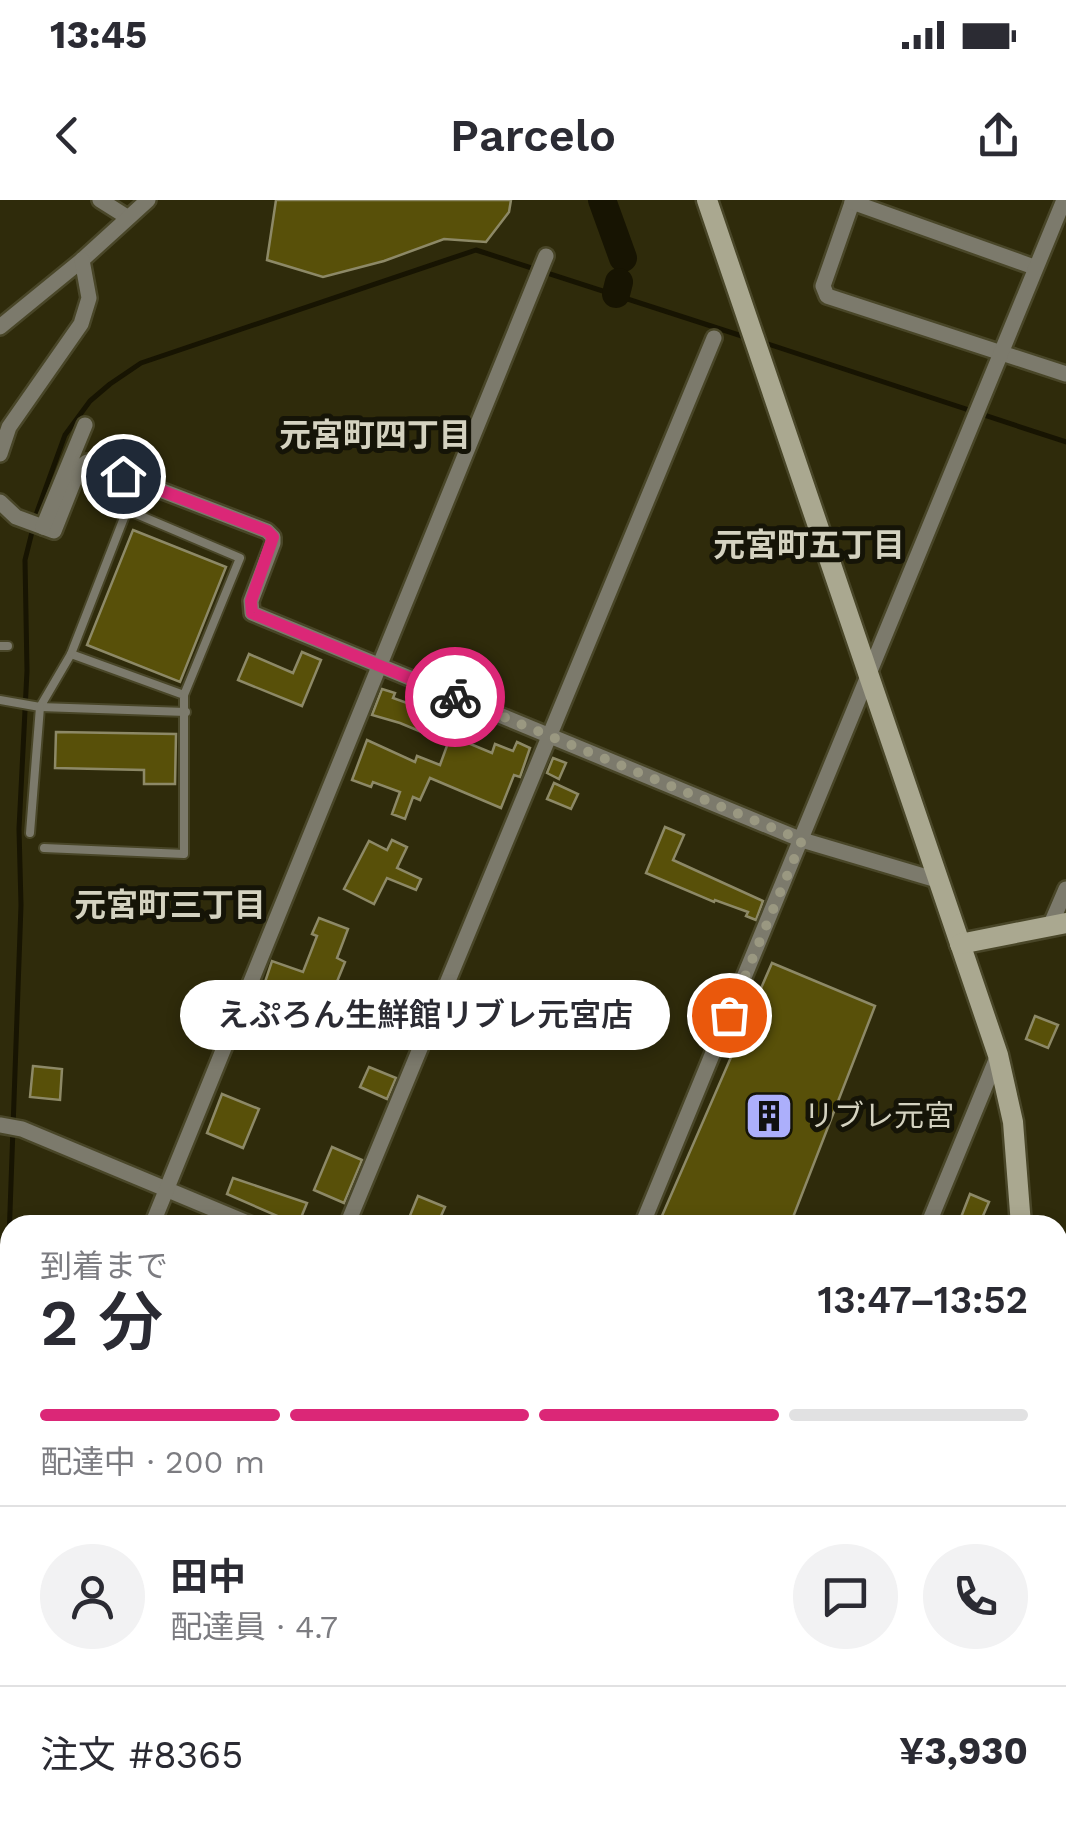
<!DOCTYPE html>
<html lang="ja">
<meta charset="utf-8">
<style>
body{margin:0;font-family:"Work Sans","Noto Sans JP",sans-serif;background:#f2f2f3;color:#2b2b33;height:100vh;display:flex;flex-direction:column;font-size:38px;white-space:nowrap}
*{box-sizing:border-box;margin:0}
p{font-size:32px;color:#7c7c81}
.icon{flex:none;width:55px;height:55px;fill:none;stroke:currentColor;stroke-width:2;stroke-linecap:round;stroke-linejoin:round}
.map{position:relative;flex:1;overflow:hidden}
.drawer{position:absolute;left:0px;top:1015px;width:1068px;height:620px;display:flex;flex-direction:column;background:#fff;border-radius:30px 30px 0 0;box-shadow:0 5px 15px #0003}
.drawer>*{flex:none}
.pin{position:absolute;display:grid;place-items:center;width:85px;height:85px;color:#fff;margin:-42px;border:5px solid #fff;border-radius:50%;box-shadow:0 2px 10px #0007}
.courier{position:absolute;display:grid;place-items:center;width:100px;height:100px;margin:-50px;border:8px solid #db2777;border-radius:50%;background:#fff;color:#222;box-shadow:0 2px 12px #0007}
.bubble{position:absolute;height:70px;border-radius:35px;background:#fff;box-shadow:0 5px 15px #0003;font-size:32px;font-weight:600;line-height:70px;text-align:center}
.overview em{font-style:normal;font-weight:600}
.overview div{display:flex;flex-direction:column-reverse}
.overview{display:flex;align-items:center;justify-content:space-between;height:170px;padding:0 40px}
h1{font-size:65px;font-weight:600;line-height:75px}
.bar{display:grid;grid-template-columns:repeat(4,1fr);gap:15px 10px;align-content:center;height:120px;padding:0 40px}
.bar i{height:12px;border-radius:8px;background:#e1e1e2}
.bar .active{background:#db2777}
.bar p{grid-column:span 4}
.line{display:flex;align-items:center;gap:25px;padding:0 40px;border-top:2px solid #e1e1e2}
.line div{flex:1}
.round{display:grid;place-items:center;flex:none;width:105px;height:105px;border-radius:52px;background:#f2f2f3}
.status{display:flex;justify-content:space-between;align-items:center;height:70px;padding:0 50px;background:#fff;direction:ltr}
.status svg{height:28px;fill:currentColor}
header{display:flex;justify-content:space-between;align-items:center;height:130px;padding:0 40px;background:#fff;font-size:45px;font-weight:600}
.map>svg:first-child{display:block}
.lines{fill:none;stroke-linecap:round;stroke-linejoin:round}
.stream{stroke:#171402;stroke-width:5}
.river{stroke:#171402;stroke-width:28}
.building{fill:#585009;stroke:#8d8967;stroke-width:2.5}
.lane-casing{stroke:#494628;stroke-width:12}
.street-casing{stroke:#494628;stroke-width:20}
.secondary-casing{stroke:#494628;stroke-width:25}
.lane{stroke:#7c7a6c;stroke-width:8}
.street{stroke:#7c7a6c;stroke-width:15}
.secondary{stroke:#aaa890;stroke-width:20}
.done{stroke:#9a9881;stroke-width:10;stroke-dasharray:0 18}
.route{stroke:#db2777;stroke-width:12}
.labels{text-anchor:middle;stroke-width:10;stroke-linejoin:round;paint-order:stroke}
.poi-label{font-size:30px;fill:#d4d2c0;stroke:#151407;text-anchor:start}
.neighbourhood-label{font-size:32px;font-weight:bold;fill:#d4d2c0;stroke:#151407}
</style>
<div class="status"><b>13:45</b><svg viewBox="0 0 49 12"><path d="M0 12V9h3v3zM5 12V6h3v6zM10 12V3h3v9zM15 12V0h3v12zM26 1h20v11H26zM47 4h2v5h-2z"/></svg></div>
<header><svg class="icon" aria-label="back" viewBox="0 0 24 24"><path d="M15 5l-7 7 7 7"/></svg>Parcelo<svg class="icon" aria-label="share" viewBox="0 0 24 24"><path d="M12 15V3M7 8l5-5 5 5M5 13v7h14v-7"/></svg></header>
<div class="map">
<svg width="1066" height="1635" viewBox="0 0 1066 1635">
<rect width="100%" height="100%" fill="#2f2b0b"/>
<g class="lines">
<g class="stream">
<polyline points="765,143 1066,242"/>
<polyline points="0,1290 21,705 19,629 27,471 25,360 37,312 65,235 90,201 110,184 141,163 476,50 745,137"/>
</g>
<g class="river">
<polyline points="602,0 623,58"/>
<polyline points="616,94 619,82"/>
</g>
</g>
<g class="building">
<polygon points="276,0 511,0 509,12 486,42 444,39 384,61 323,77 267,60"/>
<polygon points="133,330 226,367 180,482 87,445"/>
<polygon points="302,452 321,460 302,506 238,480 249,454 293,473"/>
<polygon points="382,489 395,493 393,498 418,507 420,503 435,508 431,519 453,528 459,512 477,518 468,543 492,553 495,544 513,551 517,542 530,548 520,577 514,575 501,608 430,578 420,600 413,597 405,619 392,614 400,592 373,582 371,587 352,580 367,540 415,562 417,556 440,565 448,543 400,523 372,515"/>
<polygon points="56,532 176,534 175,584 144,584 144,570 55,568"/>
<polygon points="553,558 566,563 559,579 547,573"/>
<polygon points="554,583 578,594 571,609 547,599"/>
<polygon points="665,627 684,635 673,660 763,701 756,720 746,716 748,712 715,700 714,702 646,673"/>
<polygon points="392,640 407,647 397,668 421,679 416,690 387,678 374,704 344,689 369,641 387,650"/>
<polygon points="319,718 348,729 337,758 345,762 336,784 350,789 340,818 262,791 272,761 303,772 317,736 312,734"/>
<polygon points="772,763 875,806 790,1025 658,1025"/>
<polygon points="1035,816 1058,825 1048,848 1026,839"/>
<polygon points="33,866 62,869 60,900 30,897"/>
<polygon points="369,867 396,878 387,899 360,887"/>
<polygon points="222,894 259,909 243,948 207,933"/>
<polygon points="332,947 362,960 344,1003 314,990"/>
<polygon points="233,978 307,1003 298,1025 227,994"/>
<polygon points="970,994 989,1002 979,1025 958,1025"/>
<polygon points="418,996 445,1007 437,1025 427,1025 409,1018"/>
</g>
<g class="lines">
<g class="lane-casing">
<g id="lane">
<polyline points="0,446 8,446"/>
<polyline points="71,454 40,507 186,512"/>
<polyline points="0,500 40,507 30,633"/>
<polyline points="44,648 184,654 184,495 240,358 127,310 71,454 184,495"/>
</g>
</g>
<g class="street-casing">
<g id="street">
<polyline points="100,0 127,17"/>
<polyline points="853,0 823,86 827,96 1066,174"/>
<polyline points="852,2 1034,67"/>
<polyline points="0,127 82,60 148,0"/>
<polyline points="0,254 9,227 81,124 89,98 82,60"/>
<polyline points="0,302 16,317 54,331 79,268 87,262 267,331 273,337 273,343 251,401 252,413 802,640 937,680"/>
<polyline points="43,327 85,225"/>
<polyline points="1051,724 1066,689"/>
<polyline points="0,925 22,929 252,1025"/>
<polyline points="152,1025 546,56"/>
<polyline points="347,1025 714,138"/>
<polyline points="642,1025 1064,0"/>
<polyline points="928,1025 998,855"/>
<polyline points="1058,1289 1066,1271"/>
<polyline points="10,1373 7,1380 10,1389"/>
<polyline points="10,1512 6,1613 10,1618"/>
<polyline points="27,1625 51,1635"/>
<polyline points="235,1635 239,1625"/>
<polyline points="389,1635 394,1625"/>
<polyline points="894,1635 898,1625"/>
</g>
</g>
<g class="secondary-casing">
<g id="secondary">
<polyline points="707,0 998,855 1013,922 1021,1025"/>
<polyline points="960,744 1066,723"/>
<polyline points="1058,1364 1066,1367"/>
<polyline points="587,1625 612,1635"/>
<polyline points="803,1635 808,1625"/>
</g>
</g>
<use href="#lane" class="lane"/>
<use href="#street" class="street"/>
<use href="#secondary" class="secondary"/>
</g>
<g class="lines">
<polyline class="done" points="455,497 802,640 729,815"/>
<polyline class="route" points="123,276 267,331 273,337 251,401 252,413 455,497"/>
</g>
<defs>
<g id="building-square" transform="scale(2.5)"><rect x="-9" y="-9" width="18" height="18" rx="4" fill="#acaffb" stroke="#151407"/><path d="M-4-6H4V6H1V3H-1V6H-4ZM-2.5-4.3h1.7v1.8h-1.7ZM.8-4.3h1.7v1.8H.8ZM-2.5-1h1.7V.8h-1.7ZM.8-1h1.7V.8H.8Z" fill="#111"/></g>
</defs>
<g fill-rule="evenodd">
<use href="#building-square" x="769" y="916"/>
</g>
<g class="labels">
<g class="poi-label">
<text x="804" y="926">リブレ元宮</text>
</g>
<g class="neighbourhood-label">
<text x="375" y="246">元宮町四丁目</text>
<text x="809" y="356">元宮町五丁目</text>
<text x="170" y="716">元宮町三丁目</text>
</g>
</g>
</svg>
<div class="pin" style="left:729px;top:815px;background:#ea580c"><svg class="icon" aria-label="bag" viewBox="0 0 24 24"><path d="M5 8h14l-1 12H6zM9 8a3 3 0 0 1 6 0"/></svg></div>
<div class="pin" style="left:123px;top:276px;background:#1f2937"><svg class="icon" aria-label="home" viewBox="0 0 24 24"><path d="M3 11l9-7 9 7M6 9v11h12V9"/></svg></div>
<div class="courier" style="left:455px;top:497px"><svg class="icon" aria-label="bike" viewBox="0 0 24 24"><circle cx="6" cy="16" r="4"/><circle cx="18" cy="16" r="4"/><path d="M6 16l4-8h5l3 8M10 8l3 8H6M13 5h3"/></svg></div>
<div class="bubble" style="left:180px;top:780px;width:490px">えぷろん生鮮館リブレ元宮店</div>
<section class="drawer">
<div class="overview"><div><h1>2 分</h1><p>到着まで</p></div><em>13:47–13:52</em></div>
<div class="bar"><i class="active"></i><i class="active"></i><i class="active"></i><i></i><p>配達中 · 200 m</p></div>
<div class="line" style="height:180px"><a class="round"><svg class="icon" aria-label="person" viewBox="0 0 24 24"><circle cx="12" cy="8" r="4"/><path d="M4 21q1-7 8-7t8 7"/></svg></a><div><b>田中</b><p>配達員 · 4.7</p></div><a class="round"><svg class="icon" aria-label="chat" viewBox="0 0 24 24"><path d="M4 5h16v11H9l-5 4z"/></svg></a><a class="round"><svg class="icon" aria-label="phone" viewBox="0 0 24 24"><path d="M5 4h4l2 5-3 2q2 4 5 5l2-3 5 2v4C11 20 4 13 5 4z"/></svg></a></div>
<div class="line" style="height:130px"><div>注文 #8365</div><b>¥3,930</b></div>
</section>
</div>
